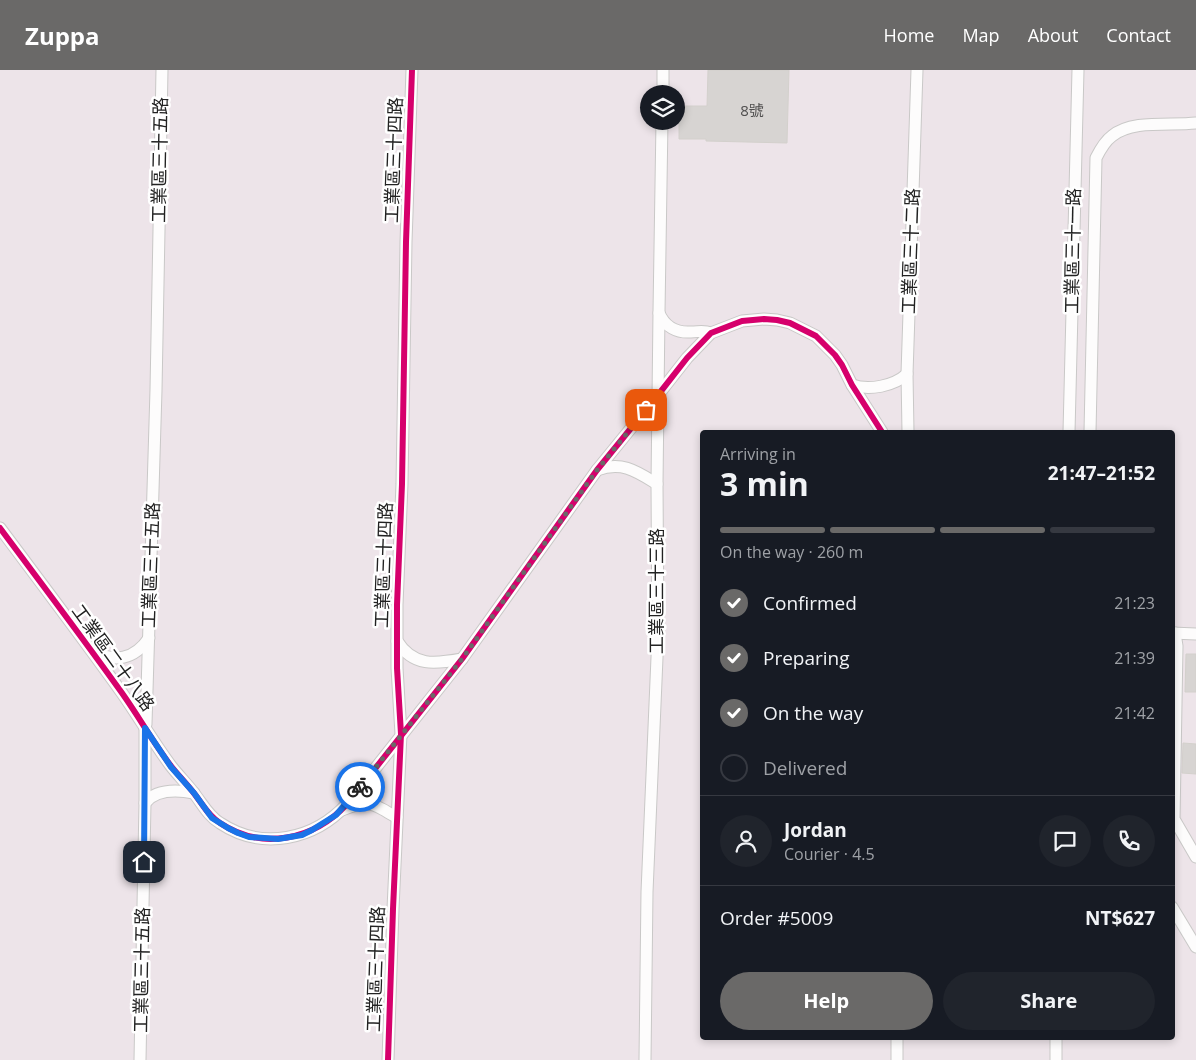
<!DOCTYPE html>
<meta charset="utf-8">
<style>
body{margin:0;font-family:"Open Sans","Noto Sans TC",sans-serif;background:#20242c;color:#f1f3f6;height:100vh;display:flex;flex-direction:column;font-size:19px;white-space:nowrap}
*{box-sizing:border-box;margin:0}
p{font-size:16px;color:#9ea1a6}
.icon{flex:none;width:28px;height:28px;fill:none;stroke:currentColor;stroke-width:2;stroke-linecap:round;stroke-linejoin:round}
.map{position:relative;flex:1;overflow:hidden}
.sheet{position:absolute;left:700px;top:360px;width:475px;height:610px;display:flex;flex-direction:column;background:#171b24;border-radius:5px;box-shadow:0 2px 8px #0003}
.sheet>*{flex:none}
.buttons{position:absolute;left:640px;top:15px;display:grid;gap:10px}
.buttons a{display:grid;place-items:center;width:45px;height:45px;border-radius:50%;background:#171b24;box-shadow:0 2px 8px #0003;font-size:25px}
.pin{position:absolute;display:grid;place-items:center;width:42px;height:42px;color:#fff;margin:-21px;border-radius:10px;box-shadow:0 2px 8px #0006}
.courier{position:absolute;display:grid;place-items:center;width:50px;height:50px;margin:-25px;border:4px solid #1a73e8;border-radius:50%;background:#fff;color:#222;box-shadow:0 1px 6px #0007}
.summary em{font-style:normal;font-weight:700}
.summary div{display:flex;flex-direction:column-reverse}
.summary{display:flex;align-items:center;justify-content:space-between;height:85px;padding:0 20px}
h1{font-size:32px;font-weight:700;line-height:38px}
.bar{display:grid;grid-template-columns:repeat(4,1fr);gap:8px 5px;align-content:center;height:60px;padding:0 20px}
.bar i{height:6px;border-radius:4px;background:#363941}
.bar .on{background:#6a6968}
.bar p{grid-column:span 4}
.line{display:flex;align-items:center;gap:12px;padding:0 20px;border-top:1px solid #363941}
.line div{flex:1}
.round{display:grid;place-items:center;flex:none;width:52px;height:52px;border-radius:26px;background:#20242c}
ol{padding:0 20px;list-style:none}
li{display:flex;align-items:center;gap:15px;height:55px}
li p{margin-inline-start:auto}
li .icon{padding:5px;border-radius:50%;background:#6a6968;color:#fff;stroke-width:4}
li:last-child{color:#9ea1a6}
li i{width:28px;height:28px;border:2px solid #363941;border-radius:50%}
.button{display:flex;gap:10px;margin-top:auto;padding:10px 20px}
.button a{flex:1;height:58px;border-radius:30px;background:#6a6968;color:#fff;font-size:20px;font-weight:700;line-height:58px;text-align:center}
.button a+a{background:#20242c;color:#f1f3f6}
header{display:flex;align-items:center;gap:30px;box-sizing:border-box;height:70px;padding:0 25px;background:#6a6968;color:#fff}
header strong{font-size:24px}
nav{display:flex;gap:28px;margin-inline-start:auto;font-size:18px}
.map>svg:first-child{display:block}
.industrial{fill:#ede4e9;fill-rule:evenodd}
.building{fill:#d7d4d2;stroke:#d3d0cc}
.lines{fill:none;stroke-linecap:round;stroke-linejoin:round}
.minor-casing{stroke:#c9c8c7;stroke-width:13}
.minor{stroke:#fdfcfc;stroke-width:11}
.cycleway-casing{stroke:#fff;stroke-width:9}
.cycleway{stroke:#d6006c;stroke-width:6}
.done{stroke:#6a6968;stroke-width:5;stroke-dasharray:0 9}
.route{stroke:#1a73e8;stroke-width:6}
.labels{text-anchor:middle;stroke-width:5;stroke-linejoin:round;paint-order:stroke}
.number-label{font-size:15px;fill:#4f4e4e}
.street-label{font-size:18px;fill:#222;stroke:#fff}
</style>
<header>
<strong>Zuppa</strong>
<nav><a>Home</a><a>Map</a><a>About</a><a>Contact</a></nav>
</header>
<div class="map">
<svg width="1196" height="990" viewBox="0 0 1196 990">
<rect width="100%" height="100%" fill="#f0eeeb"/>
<path class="industrial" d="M0,0H1196V990H0ZM649,24H676V51H649ZM702,362H1172V968H702Z"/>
<g class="building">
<polygon points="708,0 789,0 787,73 706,71 706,69 679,69 679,36 707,36"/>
<polygon points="1186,584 1196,584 1196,622 1185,622"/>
<polygon points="1183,673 1196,674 1196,704 1182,703"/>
</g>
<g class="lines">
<g class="minor-casing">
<g id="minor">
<polyline points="663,24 663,0"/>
<path d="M659,243C665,257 677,263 691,262C699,262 703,260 711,263"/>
<path d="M852,315C869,321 894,316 907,304"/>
<polyline points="908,362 907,304 917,0"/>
<polyline points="1069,362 1078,0"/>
<path d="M1090,362L1096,88C1100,80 1105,71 1112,66C1132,49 1171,56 1196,53"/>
<path d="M597,400C622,391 636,401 657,414"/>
<path d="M0,458C41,513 82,567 122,623C139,647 153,672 171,696C178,705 186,713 193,722C202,733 208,746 220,753C262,781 314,770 347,734L462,589L597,400L658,325L687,288L711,263L742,251L764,249L777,250L790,253L816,266L835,285L842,295L852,315L882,362"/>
<polyline points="1172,563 1196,564"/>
<polyline points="1175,563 1177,576 1174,749 1196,787"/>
<path d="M397,571C413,597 435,594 462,589"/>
<path d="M92,580C114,594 135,589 149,568"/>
<path d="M145,733C156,719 178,720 194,723"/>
<path d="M342,740C358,734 367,730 382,739C388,742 391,745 397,747"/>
<polyline points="1172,837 1196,877"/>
<polyline points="140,990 145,733 145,658 146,654 156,320 162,0"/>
<polyline points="388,990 393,839 401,664 397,598 397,535 402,414 406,172 412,0"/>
<polyline points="645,990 647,822 658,564 657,414 659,242 662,51"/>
<polyline points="897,990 897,968"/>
<polyline points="1056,990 1056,968"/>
</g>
</g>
<use href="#minor" class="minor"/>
<g class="cycleway-casing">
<g id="cycleway">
<path d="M0,458C41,513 82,567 122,623C139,647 153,672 171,696C178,705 186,713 193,722C202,733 208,746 220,753C262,781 314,770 347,734L462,589L597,400L658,325L687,288L711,263L742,251L764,249L777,250L790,253L816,266L835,285L842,295L852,315L882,362"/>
<polyline points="388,990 393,839 401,664 397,598 397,535 402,414 406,172 412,0"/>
</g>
</g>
<use href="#cycleway" class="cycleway"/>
</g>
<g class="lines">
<polyline class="done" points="360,717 462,589 597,400 646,340"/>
<polyline class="route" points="144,792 145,658 171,697 194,723 212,748 228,758 238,763 249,767 278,769 302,765 312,760 336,745 360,717"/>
</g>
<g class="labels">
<g class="number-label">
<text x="752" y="46">8號</text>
</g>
<g class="street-label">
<text transform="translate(160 90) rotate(-89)" y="6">工業區三十五路</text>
<text transform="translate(394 90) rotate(-88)" y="6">工業區三十四路</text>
<text transform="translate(911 181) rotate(-88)" y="6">工業區三十二路</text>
<text transform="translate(1073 181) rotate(-89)" y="6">工業區三十一路</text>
<text transform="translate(151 495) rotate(-88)" y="6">工業區三十五路</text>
<text transform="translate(384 495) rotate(-88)" y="6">工業區三十四路</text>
<text transform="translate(657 521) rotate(-90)" y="6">工業區三十三路</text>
<text transform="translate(113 588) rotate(54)" y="6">工業區二十八路</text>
<text transform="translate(376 899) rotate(-88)" y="6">工業區三十四路</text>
<text transform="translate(142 900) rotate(-89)" y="6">工業區三十五路</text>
</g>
</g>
</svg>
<div class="buttons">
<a><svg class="icon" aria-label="layers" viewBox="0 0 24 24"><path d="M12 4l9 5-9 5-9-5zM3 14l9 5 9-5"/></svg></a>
</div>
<div class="pin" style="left:646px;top:340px;background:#ea580c"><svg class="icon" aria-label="bag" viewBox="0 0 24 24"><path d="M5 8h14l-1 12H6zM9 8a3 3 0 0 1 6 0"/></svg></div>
<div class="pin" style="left:144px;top:792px;background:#1f2937"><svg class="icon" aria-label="home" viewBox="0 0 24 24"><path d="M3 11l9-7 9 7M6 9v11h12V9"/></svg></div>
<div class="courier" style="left:360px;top:717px"><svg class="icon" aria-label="bike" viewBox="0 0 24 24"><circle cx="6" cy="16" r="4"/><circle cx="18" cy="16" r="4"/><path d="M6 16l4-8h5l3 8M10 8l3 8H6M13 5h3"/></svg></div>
<section class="sheet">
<div class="summary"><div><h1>3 min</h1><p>Arriving in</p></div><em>21:47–21:52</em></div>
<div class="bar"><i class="on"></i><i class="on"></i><i class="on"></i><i></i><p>On the way · 260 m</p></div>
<ol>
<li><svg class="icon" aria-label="check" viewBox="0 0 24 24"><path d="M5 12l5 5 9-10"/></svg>Confirmed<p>21:23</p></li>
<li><svg class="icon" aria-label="check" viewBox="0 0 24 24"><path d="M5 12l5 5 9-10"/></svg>Preparing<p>21:39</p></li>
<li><svg class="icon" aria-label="check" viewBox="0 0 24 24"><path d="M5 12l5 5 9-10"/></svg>On the way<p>21:42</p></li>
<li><i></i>Delivered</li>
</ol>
<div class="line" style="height:90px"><a class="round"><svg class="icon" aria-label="person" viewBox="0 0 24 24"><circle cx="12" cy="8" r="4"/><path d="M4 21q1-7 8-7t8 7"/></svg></a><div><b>Jordan</b><p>Courier · 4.5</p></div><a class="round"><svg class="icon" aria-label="chat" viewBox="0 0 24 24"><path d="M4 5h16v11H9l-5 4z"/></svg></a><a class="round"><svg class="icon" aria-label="phone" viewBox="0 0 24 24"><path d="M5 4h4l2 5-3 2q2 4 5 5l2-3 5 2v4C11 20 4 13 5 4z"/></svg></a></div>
<div class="line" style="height:65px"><div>Order #5009</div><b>NT$627</b></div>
<div class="button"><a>Help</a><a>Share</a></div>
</section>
</div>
